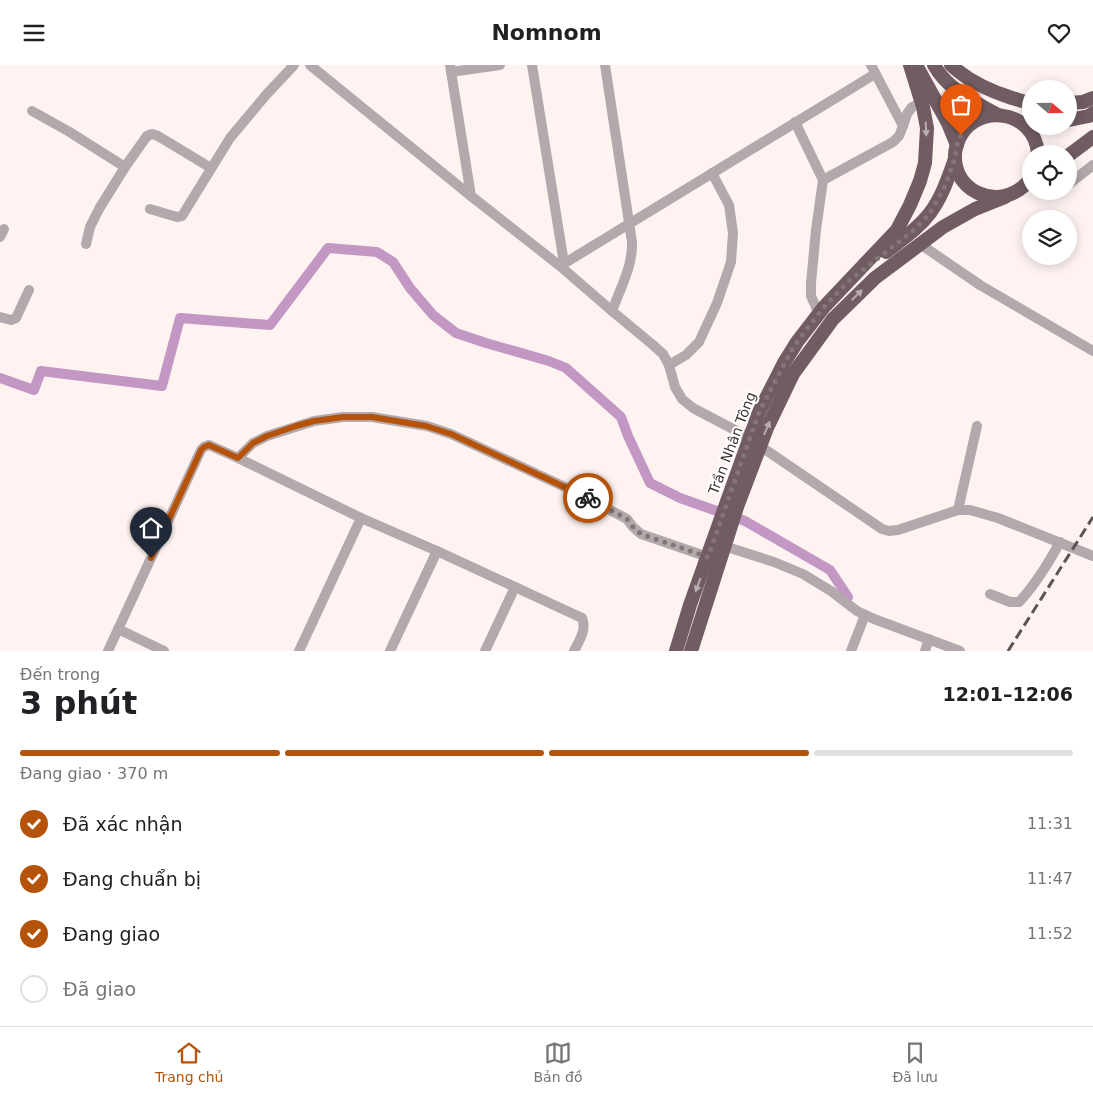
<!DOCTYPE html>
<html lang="vi">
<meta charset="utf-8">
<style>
body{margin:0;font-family:"DejaVu Sans",sans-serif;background:#f6f6f6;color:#202124;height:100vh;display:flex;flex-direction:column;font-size:19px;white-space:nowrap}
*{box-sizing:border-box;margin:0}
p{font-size:16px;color:#757577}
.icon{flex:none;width:28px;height:28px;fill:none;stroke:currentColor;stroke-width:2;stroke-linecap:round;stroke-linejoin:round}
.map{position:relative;height:586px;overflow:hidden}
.details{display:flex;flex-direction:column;background:#fff;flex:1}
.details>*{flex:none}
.needle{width:32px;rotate:110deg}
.buttons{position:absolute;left:1022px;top:15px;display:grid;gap:10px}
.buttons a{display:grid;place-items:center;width:55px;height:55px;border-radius:50%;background:#fff;box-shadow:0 2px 12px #0003;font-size:25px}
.pin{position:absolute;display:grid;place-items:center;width:42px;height:42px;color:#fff;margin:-51px -21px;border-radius:50% 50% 50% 0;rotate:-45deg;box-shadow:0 0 5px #0007}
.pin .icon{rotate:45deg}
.courier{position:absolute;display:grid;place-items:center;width:50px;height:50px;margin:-25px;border:4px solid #b45309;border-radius:50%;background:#fff;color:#222;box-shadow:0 1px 6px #0007}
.overview em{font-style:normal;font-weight:800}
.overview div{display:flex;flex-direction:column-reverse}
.overview{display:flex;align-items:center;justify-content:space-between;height:85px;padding:0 20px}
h1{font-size:32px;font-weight:800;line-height:38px}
.bar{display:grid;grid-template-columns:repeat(4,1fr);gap:8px 5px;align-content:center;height:60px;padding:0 20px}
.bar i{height:6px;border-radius:4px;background:#e0e0e0}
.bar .selected{background:#b45309}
.bar p{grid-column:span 4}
ol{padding:0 20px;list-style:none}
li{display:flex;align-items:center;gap:15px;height:55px}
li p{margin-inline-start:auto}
li .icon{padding:5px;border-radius:50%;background:#b45309;color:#fff;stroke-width:4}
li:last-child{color:#757577}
li i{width:28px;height:28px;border:2px solid #e0e0e0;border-radius:50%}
header{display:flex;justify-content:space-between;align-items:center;height:65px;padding:0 20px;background:#fff;font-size:22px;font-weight:800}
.dock{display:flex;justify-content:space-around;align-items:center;height:70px;border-top:1px solid #e0e0e0;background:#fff;font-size:14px;color:#757577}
.dock a{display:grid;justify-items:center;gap:2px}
.dock .selected{color:#b45309}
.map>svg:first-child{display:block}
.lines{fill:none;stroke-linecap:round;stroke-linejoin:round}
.canal{stroke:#c297c4;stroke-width:10}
.minor{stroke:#b3a8ab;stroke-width:10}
.trunk{stroke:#705c62;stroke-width:14}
.rail{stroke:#5d5351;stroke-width:3;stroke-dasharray:10 5;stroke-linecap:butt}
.oneway{fill:#b8aeb0}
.done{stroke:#817775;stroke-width:5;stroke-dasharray:0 9}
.route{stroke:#b45309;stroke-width:6}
.labels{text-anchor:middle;stroke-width:4;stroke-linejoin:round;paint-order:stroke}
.street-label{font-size:14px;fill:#3e3432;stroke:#fff}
</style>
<header><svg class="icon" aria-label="menu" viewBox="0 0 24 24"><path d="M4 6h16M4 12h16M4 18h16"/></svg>Nomnom<svg class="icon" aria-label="heart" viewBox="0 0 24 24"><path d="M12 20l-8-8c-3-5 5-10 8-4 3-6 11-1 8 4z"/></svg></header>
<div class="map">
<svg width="1093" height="586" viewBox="0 0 1093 586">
<rect width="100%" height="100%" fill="#fef3f1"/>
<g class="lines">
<polyline class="canal" points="0,313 34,325 41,306 162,321 180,253 270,260 328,183 377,187 393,197 410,223 433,250 456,268 486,278 549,296 566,303 621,352 628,371 650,418 680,433 745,456 830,505 848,532"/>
<g class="minor">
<polyline points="310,0 471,131 560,201 612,246 653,280 663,289 669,300 675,322 682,334 693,343 750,373"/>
<polyline points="450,0 471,131"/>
<polyline points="532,0 564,198"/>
<path d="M605,0L632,177C633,201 620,224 612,246"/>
<polyline points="871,0 903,61"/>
<polyline points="451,7 500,0"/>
<polyline points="32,46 68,66 125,102"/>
<polyline points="795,57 823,115 816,165 811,218 811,231 819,249"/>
<polyline points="823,115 893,77 899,71 903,61 907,49 912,42 921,38"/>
<polyline points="1069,119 1093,100"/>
<polyline points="150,144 177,152 182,151 230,73 266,30 294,0"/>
<polyline points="0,172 4,164"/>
<polyline points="86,179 90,162 99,144 125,102 147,71 152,69 158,71 211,103"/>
<polyline points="920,179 980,220 1093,286"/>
<polyline points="560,201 875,9"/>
<polyline points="0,252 11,255 16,253 29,225"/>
<polyline points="669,300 686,290 699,277 717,238 731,197 733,168 729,140 712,108"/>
<polyline points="760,381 882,464 889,466 898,465 958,445 970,445 998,453 1093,491"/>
<polyline points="238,393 253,378 267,371 314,356 343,352 372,352 427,361 451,369 582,430 627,454 633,462 641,469 708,492"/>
<polyline points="958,445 977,361"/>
<polyline points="724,481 774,497 803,509 831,526 857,546 874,554 960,586"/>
<path d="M990,529L1010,537H1019C1036,519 1048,499 1060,477"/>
<polyline points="118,564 164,586"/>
<path d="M108,586L201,385L204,382L209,380L238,393L361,453L437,486L582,553C587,565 579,576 574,586"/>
<polyline points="299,586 361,453"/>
<polyline points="390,586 437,486"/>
<polyline points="485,586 515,522"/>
<polyline points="851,586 865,550"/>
<polyline points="925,586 929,574"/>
</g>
<g class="trunk">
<polyline points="916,0 948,58 957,80"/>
<path d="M934,0C947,24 974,37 998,50"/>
<path d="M951,0C968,16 990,26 1012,33C1019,35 1025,37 1031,38"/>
<polyline points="1069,38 1083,37 1093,33"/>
<polyline points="1069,55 1089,51 1093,48"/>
<polyline points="1069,90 1093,72"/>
<path d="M1031,113C1002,153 943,124 957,79C971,36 1035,43 1038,89"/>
<path d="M886,187C901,175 918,164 930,148C942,132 948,113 955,94"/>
<polyline points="676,586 690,540 759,347 784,298 797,277 824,242 897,165 910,140 920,116 925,98 927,63 923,42 910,0"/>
<polyline points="691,586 737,442 767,363 793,309 833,254 875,213 943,162 975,144 1005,132"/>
</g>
<polyline class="rail" points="1008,586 1093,452"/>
</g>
<defs><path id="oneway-solid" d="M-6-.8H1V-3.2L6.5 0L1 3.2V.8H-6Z" transform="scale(1.25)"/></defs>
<g class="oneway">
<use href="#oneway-solid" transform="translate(926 64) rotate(87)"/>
<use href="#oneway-solid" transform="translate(857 230) rotate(-45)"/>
<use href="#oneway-solid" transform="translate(767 363) rotate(-67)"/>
<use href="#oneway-solid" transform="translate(698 520) rotate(110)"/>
</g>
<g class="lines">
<polyline class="done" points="588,433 627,454 633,462 641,469 708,492 759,347 790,288 797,277 824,242 850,215 914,165 930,148 945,121 955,93 957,80 961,70"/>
<polyline class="route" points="151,493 201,385 204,382 209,380 238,393 253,378 267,371 296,361 314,356 343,352 372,352 426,361 451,369 588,433"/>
</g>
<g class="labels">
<g class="street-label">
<text transform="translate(732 378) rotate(-69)" y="5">Trần Nhân Tông</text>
</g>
</g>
</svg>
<div class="buttons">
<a><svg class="needle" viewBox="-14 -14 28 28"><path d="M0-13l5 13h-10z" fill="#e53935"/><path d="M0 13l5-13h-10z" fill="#757577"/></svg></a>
<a><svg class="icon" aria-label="locate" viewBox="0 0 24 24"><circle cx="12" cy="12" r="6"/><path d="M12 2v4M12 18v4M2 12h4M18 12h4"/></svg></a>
<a><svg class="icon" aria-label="layers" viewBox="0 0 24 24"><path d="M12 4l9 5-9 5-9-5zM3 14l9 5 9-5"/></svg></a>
</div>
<div class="pin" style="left:961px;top:70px;background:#ea580c"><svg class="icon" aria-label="bag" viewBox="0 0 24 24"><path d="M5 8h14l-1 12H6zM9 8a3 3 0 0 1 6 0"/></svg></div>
<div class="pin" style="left:151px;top:493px;background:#1f2937"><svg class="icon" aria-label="home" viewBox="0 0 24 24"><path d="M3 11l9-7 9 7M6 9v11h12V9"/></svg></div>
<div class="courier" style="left:588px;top:433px"><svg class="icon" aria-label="bike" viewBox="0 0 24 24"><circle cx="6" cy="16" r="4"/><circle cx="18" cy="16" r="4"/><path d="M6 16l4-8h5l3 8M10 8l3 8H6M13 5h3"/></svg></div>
</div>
<section class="details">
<div class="overview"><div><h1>3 phút</h1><p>Đến trong</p></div><em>12:01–12:06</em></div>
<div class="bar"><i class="selected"></i><i class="selected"></i><i class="selected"></i><i></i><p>Đang giao · 370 m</p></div>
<ol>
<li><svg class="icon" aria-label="check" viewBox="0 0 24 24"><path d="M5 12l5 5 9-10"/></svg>Đã xác nhận<p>11:31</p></li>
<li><svg class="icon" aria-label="check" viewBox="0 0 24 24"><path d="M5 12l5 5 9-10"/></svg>Đang chuẩn bị<p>11:47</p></li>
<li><svg class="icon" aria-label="check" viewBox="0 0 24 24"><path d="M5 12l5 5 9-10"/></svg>Đang giao<p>11:52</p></li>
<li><i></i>Đã giao</li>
</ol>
</section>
<nav class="dock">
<a class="selected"><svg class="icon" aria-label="home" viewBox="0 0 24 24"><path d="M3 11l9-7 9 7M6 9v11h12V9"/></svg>Trang chủ</a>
<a><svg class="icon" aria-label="map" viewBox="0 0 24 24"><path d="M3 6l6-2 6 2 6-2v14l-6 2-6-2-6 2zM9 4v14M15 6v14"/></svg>Bản đồ</a>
<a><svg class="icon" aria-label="saved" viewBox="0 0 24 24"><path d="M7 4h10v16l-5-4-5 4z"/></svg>Đã lưu</a>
</nav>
